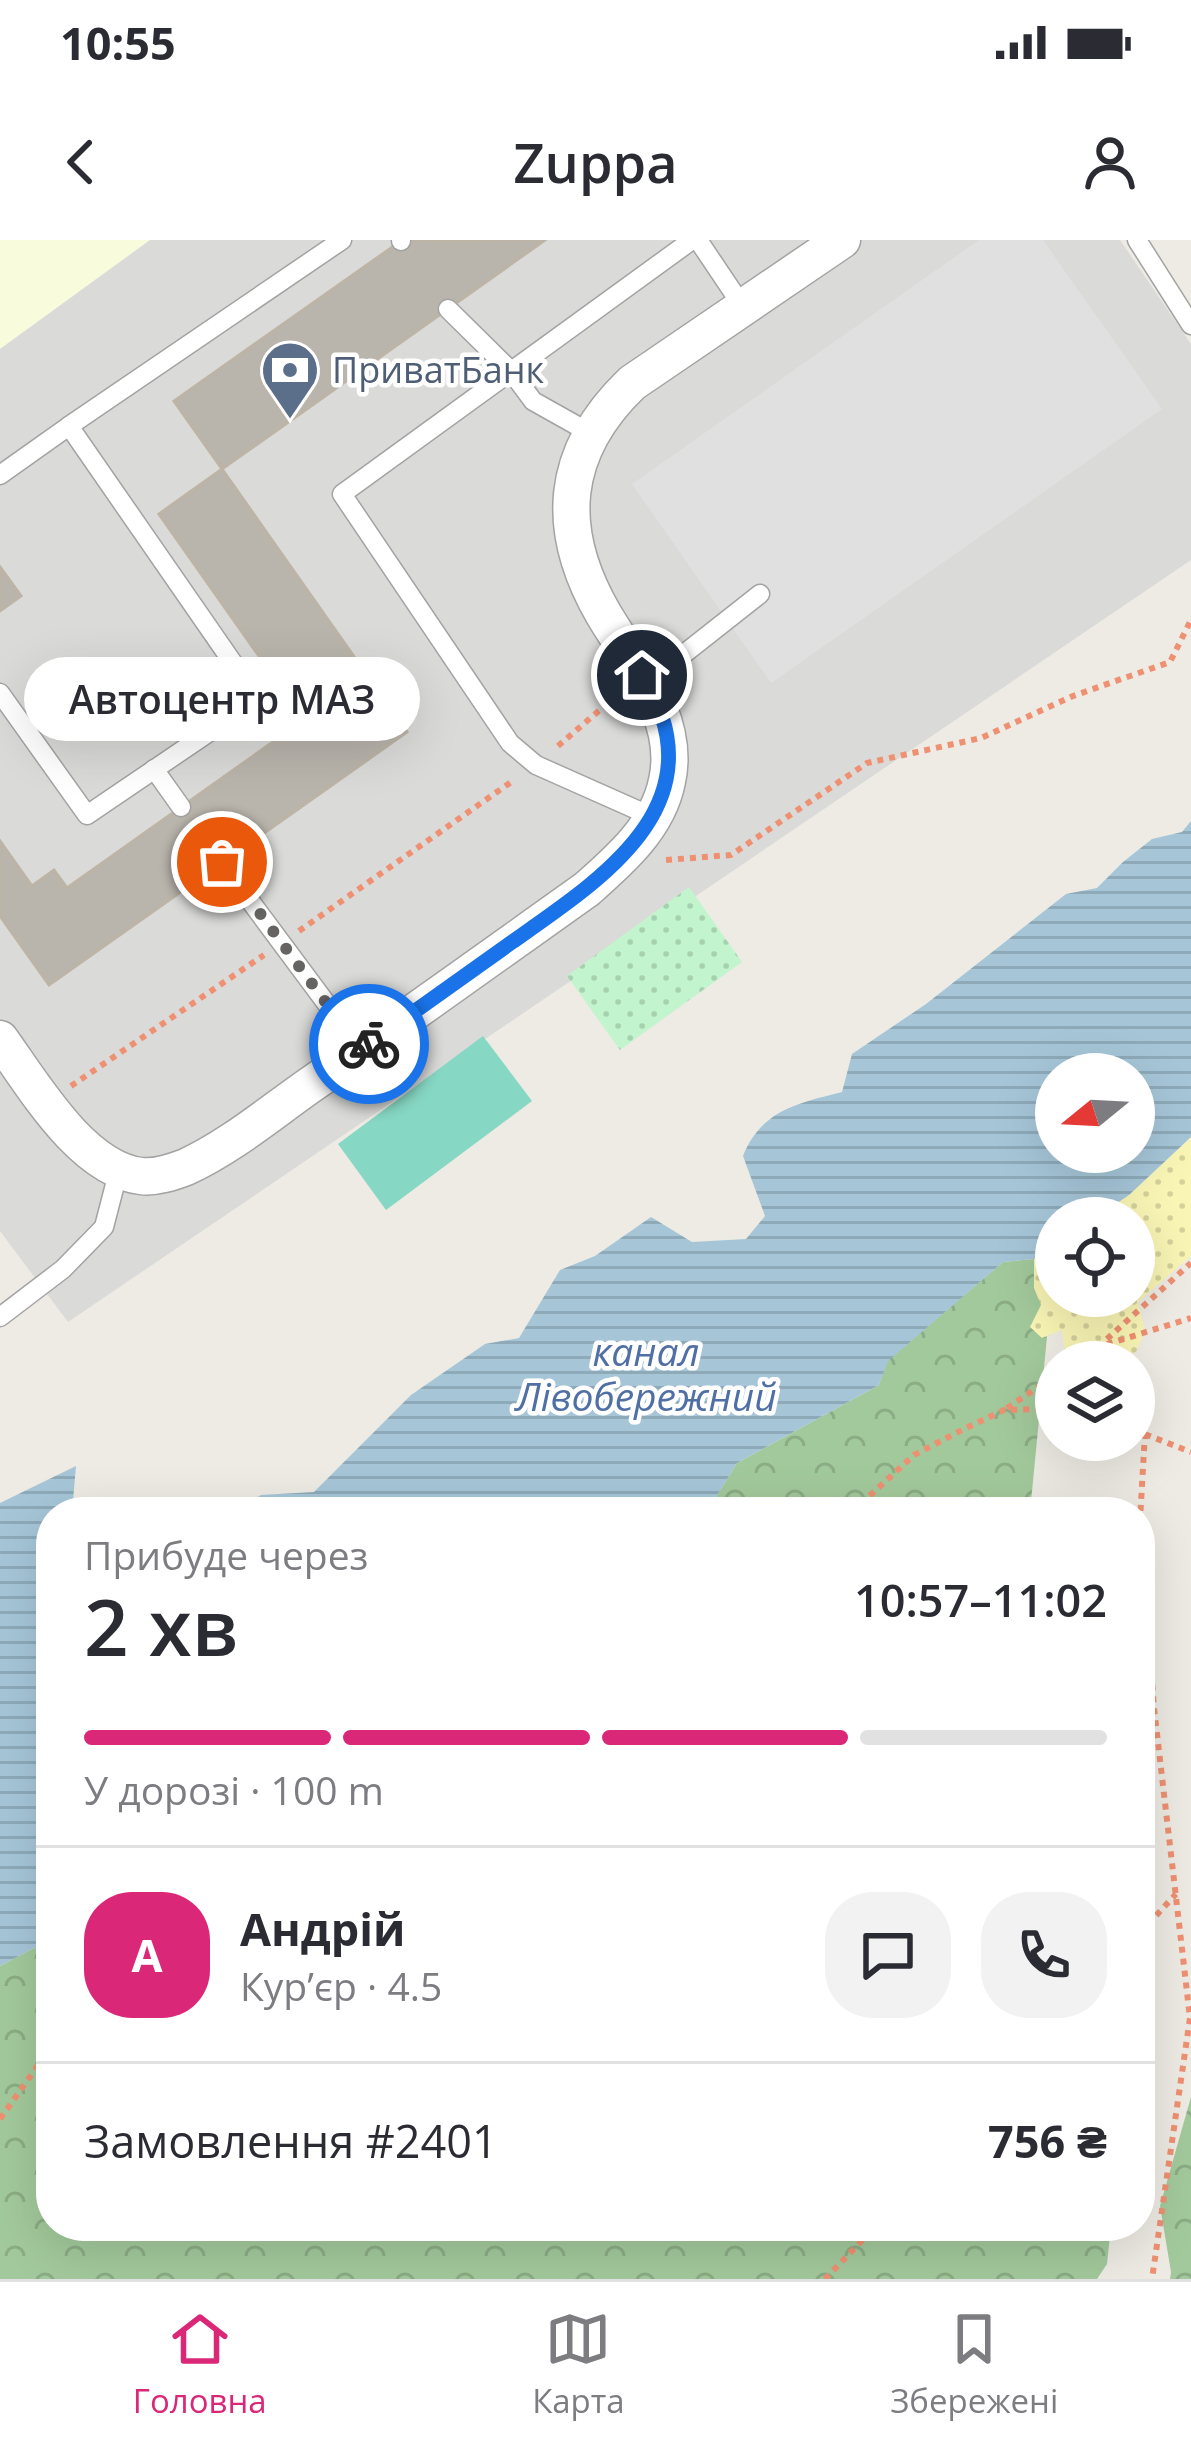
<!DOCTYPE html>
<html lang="uk">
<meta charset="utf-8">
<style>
body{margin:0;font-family:"Open Sans",sans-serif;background:#f2f2f3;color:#2b2b33;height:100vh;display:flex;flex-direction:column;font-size:45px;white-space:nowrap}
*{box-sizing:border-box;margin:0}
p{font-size:39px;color:#7c7c81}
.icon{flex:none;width:66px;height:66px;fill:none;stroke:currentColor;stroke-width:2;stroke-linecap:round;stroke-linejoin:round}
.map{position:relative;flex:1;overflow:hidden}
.details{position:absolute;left:36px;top:1257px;width:1119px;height:744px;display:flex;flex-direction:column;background:#fff;border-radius:48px;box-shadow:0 12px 48px #0002}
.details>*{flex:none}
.needle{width:78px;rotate:252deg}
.tools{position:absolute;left:1035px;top:813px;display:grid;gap:24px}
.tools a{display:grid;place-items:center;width:120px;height:120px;border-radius:50%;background:#fff;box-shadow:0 12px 48px #0002;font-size:60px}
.pin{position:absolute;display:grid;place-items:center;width:102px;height:102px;color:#fff;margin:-51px;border:6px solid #fff;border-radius:50%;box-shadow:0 3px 12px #0007}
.courier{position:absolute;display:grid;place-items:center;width:120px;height:120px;margin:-60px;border:9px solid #1a73e8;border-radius:50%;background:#fff;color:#222;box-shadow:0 3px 15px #0007}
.bubble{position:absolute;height:84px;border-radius:42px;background:#fff;box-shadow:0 12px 48px #0002;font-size:39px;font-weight:600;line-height:84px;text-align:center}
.headline em{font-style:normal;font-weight:600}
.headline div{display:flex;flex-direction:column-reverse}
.headline{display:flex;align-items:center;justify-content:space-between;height:204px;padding:0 48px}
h1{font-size:78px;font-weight:600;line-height:90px}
.bar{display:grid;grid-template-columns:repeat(4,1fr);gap:18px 12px;align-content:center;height:144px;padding:0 48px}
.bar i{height:15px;border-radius:9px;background:#e1e1e2}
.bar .selected{background:#db2777}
.bar p{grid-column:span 4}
.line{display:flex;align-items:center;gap:30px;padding:0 48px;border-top:3px solid #e1e1e2}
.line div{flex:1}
.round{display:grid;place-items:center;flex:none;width:126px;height:126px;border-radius:48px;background:#f2f2f3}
.status{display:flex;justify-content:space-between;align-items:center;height:84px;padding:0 60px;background:#fff;direction:ltr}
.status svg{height:33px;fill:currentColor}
header{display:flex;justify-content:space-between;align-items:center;height:156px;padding:0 48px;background:#fff;font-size:54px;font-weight:600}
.menu{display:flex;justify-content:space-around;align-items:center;height:168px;border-top:3px solid #e1e1e2;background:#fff;font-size:33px;color:#7c7c81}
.menu a{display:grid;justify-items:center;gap:6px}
.menu .selected{color:#db2777}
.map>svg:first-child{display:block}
.residential{fill:#dadad9}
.education{fill:#f8fcdd}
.forest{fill:url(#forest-crowns)}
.sand{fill:url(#sand-dots)}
.park{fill:url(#park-dots)}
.pitch{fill:#86d7c3}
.parking{fill:#e0e0e0}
.water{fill:url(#water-rules);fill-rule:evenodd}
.building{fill:#b9b4ac;stroke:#bdb4a6;stroke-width:3}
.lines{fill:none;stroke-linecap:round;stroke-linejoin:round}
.service-casing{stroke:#a3a3a3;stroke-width:21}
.minor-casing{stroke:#a3a3a3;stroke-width:39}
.path{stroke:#ef9072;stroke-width:6;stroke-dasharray:6 6;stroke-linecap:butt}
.service{stroke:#fff;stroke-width:18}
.minor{stroke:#fff;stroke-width:36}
.done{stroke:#656462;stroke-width:12;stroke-dasharray:0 21.6}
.route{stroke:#1a73e8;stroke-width:15}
.labels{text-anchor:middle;stroke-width:9;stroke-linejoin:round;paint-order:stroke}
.service-label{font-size:36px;fill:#4e5e75;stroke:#fff;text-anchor:start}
.water-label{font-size:39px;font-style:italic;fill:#506fa5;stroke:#fff}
</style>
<div class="status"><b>10:55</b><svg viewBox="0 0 49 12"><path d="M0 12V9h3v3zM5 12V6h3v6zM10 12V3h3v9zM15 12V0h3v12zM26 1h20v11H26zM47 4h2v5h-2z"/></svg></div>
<header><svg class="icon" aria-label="back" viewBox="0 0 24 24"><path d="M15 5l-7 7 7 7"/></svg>Zuppa<svg class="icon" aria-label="person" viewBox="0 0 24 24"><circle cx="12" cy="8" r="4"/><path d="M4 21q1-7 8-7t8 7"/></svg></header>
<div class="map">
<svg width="1191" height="2039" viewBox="0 0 1191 2039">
<defs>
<pattern id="forest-crowns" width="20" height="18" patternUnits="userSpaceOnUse" patternTransform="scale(3)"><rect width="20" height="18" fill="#a2c99b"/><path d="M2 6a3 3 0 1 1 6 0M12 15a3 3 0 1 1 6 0" fill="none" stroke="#8bac85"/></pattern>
<pattern id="sand-dots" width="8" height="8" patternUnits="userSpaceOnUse" patternTransform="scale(3)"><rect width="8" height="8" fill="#f9f5b5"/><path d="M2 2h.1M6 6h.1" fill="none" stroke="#d5d19b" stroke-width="1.8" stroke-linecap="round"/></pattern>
<pattern id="park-dots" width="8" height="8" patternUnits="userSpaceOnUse" patternTransform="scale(3)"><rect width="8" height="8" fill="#c2f5cd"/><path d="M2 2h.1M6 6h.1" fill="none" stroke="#a6d1af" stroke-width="1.8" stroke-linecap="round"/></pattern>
<pattern id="water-rules" width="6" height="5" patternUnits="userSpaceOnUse" patternTransform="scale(3)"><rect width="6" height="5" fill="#a6c6d8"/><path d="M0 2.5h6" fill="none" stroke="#8eaab9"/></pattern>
</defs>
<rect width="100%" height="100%" fill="#edebe3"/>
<polygon class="residential" points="0,0 1120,0 1191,104 1191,320 68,1082 0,991"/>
<polygon class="education" points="0,0 150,0 0,109"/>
<g class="forest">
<polygon points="1056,1004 1030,1272 664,1272 713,1262 737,1223 879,1145 887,1121 1003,1022 1034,1019"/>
<polygon points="51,1699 51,1986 1111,1986 1107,2024 1097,2039 0,2039 0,1726"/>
<polygon points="1191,1857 1191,2039 1170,2039 1171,2032 1160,1966"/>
</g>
<polygon class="sand" points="1191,897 1191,1016 1138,1062 1145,1091 1136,1112 1110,1122 1066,1122 1062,1090 1042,1098 1030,1087 1041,1065 1034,1048 1034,1019 1056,1004 1056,1056 1134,1056 1134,978 1095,978 1129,955"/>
<polygon class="park" points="689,647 742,722 620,810 567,736"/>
<polygon class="pitch" points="483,796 532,861 386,970 338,904"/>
<polygon class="parking" points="979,0 1043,0 1162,169 771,443 632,244"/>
<g class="water">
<path d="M1191,581V897L1129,955L1095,978H1056V1004L1034,1019L1003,1022L888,1121L879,1145L737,1223L713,1262L664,1272H231L261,1255L314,1252L411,1155L485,1104L519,1098L560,1030L595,1016L651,977L692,1002L746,999L765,976L743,916C761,870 799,863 842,852L852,814L926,764L1066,654L1097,648L1123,622L1152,599L1182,592ZM1056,834H1134V912H1056Z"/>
<polygon points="76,1226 72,1272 51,1272 51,1699 0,1726 0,1263"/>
</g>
<g class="building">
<polygon points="545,0 222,229 174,161 401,1"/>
<polygon points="222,229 407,492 49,745 0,676 0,601 32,646 54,630 67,648 304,480 159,274"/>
<polygon points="0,327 21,356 0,371"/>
</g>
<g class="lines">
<g class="service-casing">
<g id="service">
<polyline points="401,0 401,1"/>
<polyline points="698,0 743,67"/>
<polyline points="1137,0 1191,85"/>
<polyline points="448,69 511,131 533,161 590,193"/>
<polyline points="0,235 69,186"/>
<polyline points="647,443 760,354"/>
<polyline points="0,453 87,575 258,459 69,186 342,0"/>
<polyline points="154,529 181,567"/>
<polyline points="653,577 536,525 510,503 342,254 692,0"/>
<polyline points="222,623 361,810"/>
<polyline points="0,1077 63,1029 104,987 119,929"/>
</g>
</g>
<g class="minor-casing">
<path id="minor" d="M0,799C32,843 81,929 141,936C156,938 173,932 186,927C232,906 275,869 316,841C407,778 497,713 587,649C620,620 658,587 667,541C681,479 634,425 604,375C554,289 560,212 632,143L842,0"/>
</g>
<g class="path">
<polyline points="558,506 616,456"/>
<polyline points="666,620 731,615 867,523 981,498 1073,456 1170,422 1191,380"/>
<polyline points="299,691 514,540"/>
<polyline points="71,846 264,715"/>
<polyline points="1098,1107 1191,1023"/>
<polyline points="1076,1122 1098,1107 1191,1078"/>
<polyline points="1007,1168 1056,1135"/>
<polyline points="1134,1190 1191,1212"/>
<polyline points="1145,1193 1140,1280 1154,1468 1190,1778 1152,2039"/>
<polyline points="852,1272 914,1215 962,1190 1004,1170 1041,1169 1056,1173"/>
<polyline points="1140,1693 1176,1654"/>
<polyline points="0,1879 51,1807"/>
<polyline points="825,2039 876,1986"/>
</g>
<use href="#service" class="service"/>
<use href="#minor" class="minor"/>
</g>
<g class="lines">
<polyline class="done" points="222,622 361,810 369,804"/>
<path class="route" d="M369,804C417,770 465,736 512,702C605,637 722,562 642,435"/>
</g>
<defs>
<g id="bank-pin" transform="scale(3)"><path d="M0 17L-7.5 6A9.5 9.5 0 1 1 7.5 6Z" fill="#5c6f8a" stroke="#fff"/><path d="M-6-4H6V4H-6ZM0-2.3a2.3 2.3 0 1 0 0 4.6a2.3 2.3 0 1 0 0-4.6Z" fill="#fff"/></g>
</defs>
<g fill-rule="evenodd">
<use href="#bank-pin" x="290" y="130"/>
</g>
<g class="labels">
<g class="service-label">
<text x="332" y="143">ПриватБанк</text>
</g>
<g class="water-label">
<text x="646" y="1126">канал<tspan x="646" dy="45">Лівобережний</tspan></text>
</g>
</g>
</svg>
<div class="tools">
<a><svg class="needle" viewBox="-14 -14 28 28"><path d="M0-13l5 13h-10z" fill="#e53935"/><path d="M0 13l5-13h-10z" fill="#7c7c81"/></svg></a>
<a><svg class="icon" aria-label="locate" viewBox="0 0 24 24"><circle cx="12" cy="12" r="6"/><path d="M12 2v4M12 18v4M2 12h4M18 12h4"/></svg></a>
<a><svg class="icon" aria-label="layers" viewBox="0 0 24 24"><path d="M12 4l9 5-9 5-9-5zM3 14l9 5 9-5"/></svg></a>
</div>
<div class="pin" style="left:222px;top:622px;background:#ea580c"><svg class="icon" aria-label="bag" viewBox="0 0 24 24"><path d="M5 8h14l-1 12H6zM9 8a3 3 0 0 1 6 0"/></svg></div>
<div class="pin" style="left:642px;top:435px;background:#1f2937"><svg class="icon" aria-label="home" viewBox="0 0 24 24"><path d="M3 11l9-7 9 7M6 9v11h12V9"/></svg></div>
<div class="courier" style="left:369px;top:804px"><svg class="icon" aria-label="bike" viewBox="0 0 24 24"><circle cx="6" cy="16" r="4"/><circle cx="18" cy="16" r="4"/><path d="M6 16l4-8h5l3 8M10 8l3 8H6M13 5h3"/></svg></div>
<div class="bubble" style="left:24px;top:417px;width:396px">Автоцентр МАЗ</div>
<section class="details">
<div class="headline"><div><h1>2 хв</h1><p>Прибуде через</p></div><em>10:57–11:02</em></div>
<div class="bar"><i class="selected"></i><i class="selected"></i><i class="selected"></i><i></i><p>У дорозі · 100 m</p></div>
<div class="line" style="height:216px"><b class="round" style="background:#db2777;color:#fff">А</b><div><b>Андрій</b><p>Кур’єр · 4.5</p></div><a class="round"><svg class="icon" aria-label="chat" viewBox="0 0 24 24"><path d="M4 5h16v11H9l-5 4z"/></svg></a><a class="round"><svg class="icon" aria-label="phone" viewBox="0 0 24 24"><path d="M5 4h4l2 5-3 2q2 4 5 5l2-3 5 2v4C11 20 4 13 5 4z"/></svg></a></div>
<div class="line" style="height:156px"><div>Замовлення #2401</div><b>756 ₴</b></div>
</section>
</div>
<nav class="menu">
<a class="selected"><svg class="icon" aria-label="home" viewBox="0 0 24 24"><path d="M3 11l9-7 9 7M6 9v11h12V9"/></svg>Головна</a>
<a><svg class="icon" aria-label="map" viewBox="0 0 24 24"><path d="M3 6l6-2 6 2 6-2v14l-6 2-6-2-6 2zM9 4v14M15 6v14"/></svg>Карта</a>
<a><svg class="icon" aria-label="saved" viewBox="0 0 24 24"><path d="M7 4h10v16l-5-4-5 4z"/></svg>Збережені</a>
</nav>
